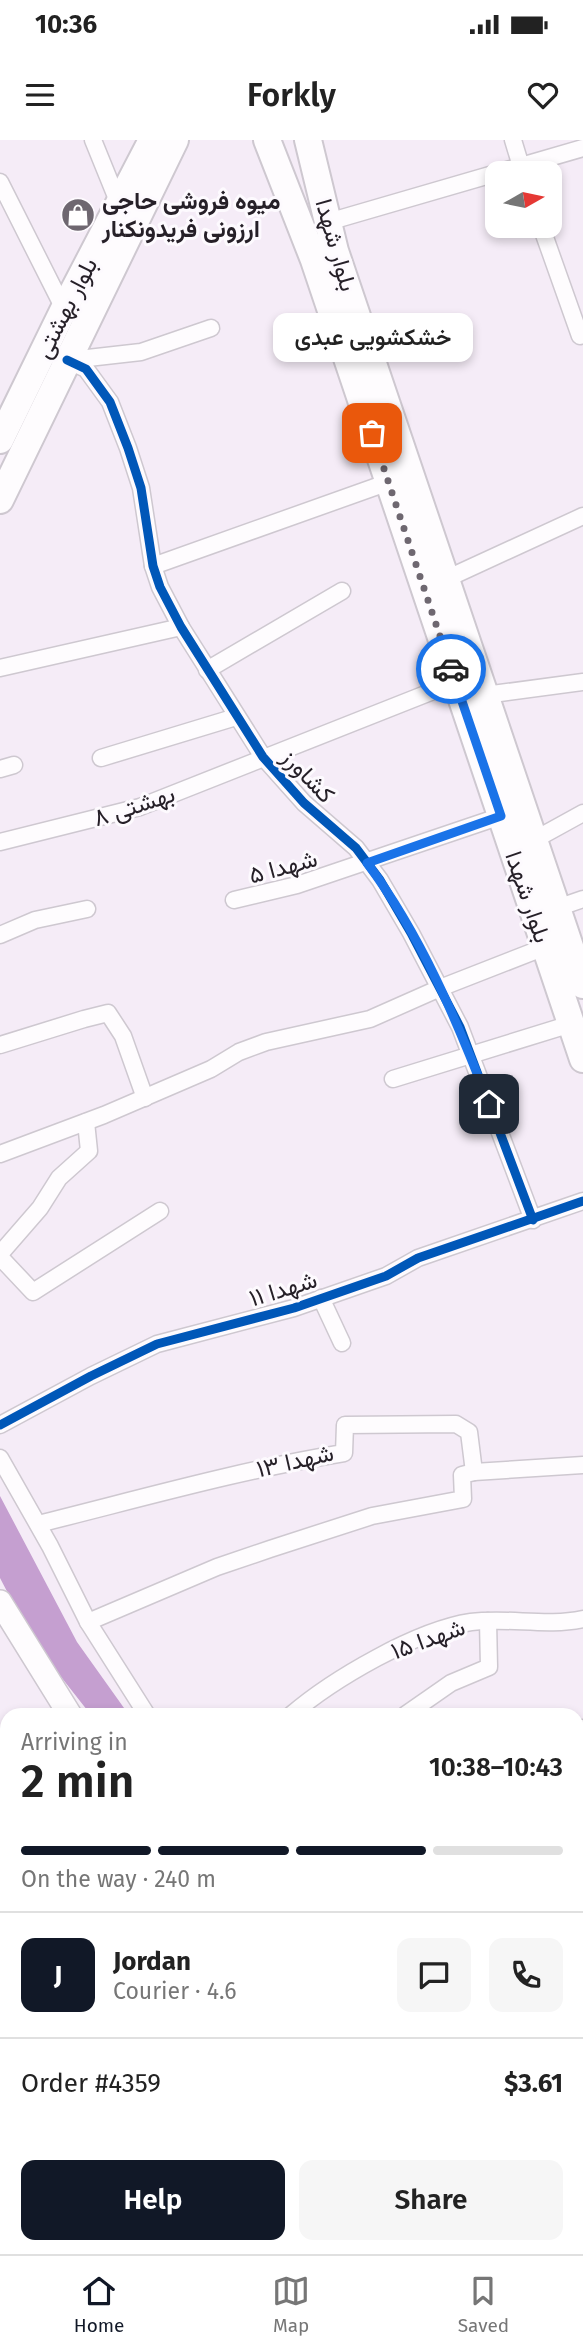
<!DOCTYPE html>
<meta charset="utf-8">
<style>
body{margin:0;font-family:"Fira Sans",Vazirmatn,sans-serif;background:#f6f6f6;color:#222;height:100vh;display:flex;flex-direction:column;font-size:26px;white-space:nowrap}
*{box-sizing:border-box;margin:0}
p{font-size:23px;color:#767676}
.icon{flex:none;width:38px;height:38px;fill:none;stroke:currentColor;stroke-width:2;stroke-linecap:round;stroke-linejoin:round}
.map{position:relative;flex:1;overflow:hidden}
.drawer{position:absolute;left:0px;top:1568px;width:584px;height:546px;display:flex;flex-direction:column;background:#fff;border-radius:21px 21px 0 0;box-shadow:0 4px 10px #0003}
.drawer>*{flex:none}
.needle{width:46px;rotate:81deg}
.controls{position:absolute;left:485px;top:21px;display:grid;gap:14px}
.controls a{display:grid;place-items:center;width:77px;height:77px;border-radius:14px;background:#fff;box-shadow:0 4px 10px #0003;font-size:35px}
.pin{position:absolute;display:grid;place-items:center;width:60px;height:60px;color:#fff;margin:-30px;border-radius:14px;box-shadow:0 4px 10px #0006}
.courier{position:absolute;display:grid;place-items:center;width:70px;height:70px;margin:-35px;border:5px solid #1a73e8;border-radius:50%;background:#fff;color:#222;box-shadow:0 2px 9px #0007}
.bubble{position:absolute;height:49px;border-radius:14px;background:#fff;box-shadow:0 4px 10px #0003;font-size:23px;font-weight:600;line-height:49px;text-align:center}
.overview em{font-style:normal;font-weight:600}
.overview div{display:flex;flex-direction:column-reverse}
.overview{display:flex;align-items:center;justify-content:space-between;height:119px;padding:0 21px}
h1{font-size:46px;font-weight:600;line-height:52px}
.bar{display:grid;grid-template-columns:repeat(4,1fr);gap:10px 7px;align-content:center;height:84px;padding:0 21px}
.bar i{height:9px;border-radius:5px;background:#e0e0e0}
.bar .selected{background:#111827}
.bar p{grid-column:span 4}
.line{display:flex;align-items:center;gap:18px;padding:0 21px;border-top:2px solid #e0e0e0}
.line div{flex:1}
.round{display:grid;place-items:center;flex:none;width:74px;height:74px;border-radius:14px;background:#f6f6f6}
.button{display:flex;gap:14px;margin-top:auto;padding:14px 21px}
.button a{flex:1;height:80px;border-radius:14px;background:#111827;color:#fff;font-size:28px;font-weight:600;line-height:80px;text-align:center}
.button a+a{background:#f6f6f6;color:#222}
.status{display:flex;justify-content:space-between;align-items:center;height:49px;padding:0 35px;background:#fff;direction:ltr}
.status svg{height:19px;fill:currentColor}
header{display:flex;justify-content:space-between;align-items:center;height:91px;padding:0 21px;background:#fff;font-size:32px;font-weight:600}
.tab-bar{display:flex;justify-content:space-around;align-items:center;height:98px;border-top:2px solid #e0e0e0;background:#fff;font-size:19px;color:#767676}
.tab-bar a{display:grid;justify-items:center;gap:4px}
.tab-bar .selected{color:#111827}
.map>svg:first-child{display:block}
.water{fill:#c59fd0}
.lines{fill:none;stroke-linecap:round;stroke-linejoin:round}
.minor-casing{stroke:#cec8d0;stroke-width:19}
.secondary-casing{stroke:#cec8d0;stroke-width:26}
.primary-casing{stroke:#cec8d0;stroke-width:30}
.minor{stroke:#fefcfe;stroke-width:16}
.secondary{stroke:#fefcfe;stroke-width:23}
.primary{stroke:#fefcfe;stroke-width:26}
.cycleway-casing{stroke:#fdfafe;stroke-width:13}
.cycleway{stroke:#0057b8;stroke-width:9}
.done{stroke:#6e6770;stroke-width:7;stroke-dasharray:0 12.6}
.route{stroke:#1a73e8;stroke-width:9}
.labels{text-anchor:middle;stroke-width:6;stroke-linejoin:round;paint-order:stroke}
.poi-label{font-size:24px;font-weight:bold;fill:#262028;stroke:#fdfafe;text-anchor:start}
.street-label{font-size:24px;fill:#262028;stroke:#fdfafe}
</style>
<div class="status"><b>10:36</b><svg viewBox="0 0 49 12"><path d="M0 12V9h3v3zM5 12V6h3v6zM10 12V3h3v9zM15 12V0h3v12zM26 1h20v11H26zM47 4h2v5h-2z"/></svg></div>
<header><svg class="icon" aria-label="menu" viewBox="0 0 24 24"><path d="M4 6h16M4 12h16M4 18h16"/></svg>Forkly<svg class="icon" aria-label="heart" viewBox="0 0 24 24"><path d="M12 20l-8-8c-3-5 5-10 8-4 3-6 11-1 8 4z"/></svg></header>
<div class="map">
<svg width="583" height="2114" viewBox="0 0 583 2114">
<rect width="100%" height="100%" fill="#f5ecf7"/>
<g class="water">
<polygon points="0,1356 77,1502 129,1575 91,1575 54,1528 23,1482 0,1438"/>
<polygon points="386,2107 420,2107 424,2114 390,2114"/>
</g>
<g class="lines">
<g class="minor-casing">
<g id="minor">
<polyline points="93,0 119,64"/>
<polyline points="513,0 523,33"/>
<polyline points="0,42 64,169"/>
<polyline points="328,82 583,8"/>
<polyline points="541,86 580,196"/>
<polyline points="67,220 86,229 110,262 128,308 141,348 153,426 160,447 181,487 263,617 304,663 356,708 380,740 411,793 460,887 533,1080"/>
<polyline points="70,220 141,212 211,188"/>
<polyline points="153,426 389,342"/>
<polyline points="446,439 583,376"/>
<polyline points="0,528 181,487"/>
<polyline points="207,530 342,451"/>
<polyline points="485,555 583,542"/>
<polyline points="101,618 236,577"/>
<polyline points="0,629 14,625"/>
<polyline points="534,700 583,673"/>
<polyline points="0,702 140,667 456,542"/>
<polyline points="234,760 297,745 501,676"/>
<polyline points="557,768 583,759"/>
<polyline points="0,795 35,780 87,769"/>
<polyline points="0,905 84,879 108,873 123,896 145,958"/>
<polyline points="393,939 571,884"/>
<polyline points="0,1014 104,975 211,929 239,912 266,902 370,879 440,848 545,807"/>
<polyline points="0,1114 40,1068 59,1038 89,1011 86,982"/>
<polyline points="0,1117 33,1152 160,1071"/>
<polyline points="321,1158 342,1203"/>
<polyline points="0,1285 91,1236 157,1204 294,1168 386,1136 418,1118 583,1061"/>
<polyline points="0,1318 50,1406 88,1482 147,1575"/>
<path d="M38,1384C139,1359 240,1330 344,1313L345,1285L456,1284L469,1292L474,1332L583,1325"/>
<polyline points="88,1482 217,1427 270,1409 372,1376 463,1359 462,1335 474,1332"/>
<path d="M291,1575C333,1539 417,1490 471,1482C508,1477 547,1487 583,1479"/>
<polyline points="405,1575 451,1543 489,1527 488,1481"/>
<polyline points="578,1590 583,1588"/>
<polyline points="0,1615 7,1632"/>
<polyline points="578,1677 583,1676"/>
<polyline points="0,1689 7,1686"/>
<polyline points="578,1792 583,1790"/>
<polyline points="578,1895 583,1894"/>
<polyline points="0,1943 7,1958"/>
<polyline points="0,1975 7,1970"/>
<polyline points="578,2013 583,2012"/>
<polyline points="36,2107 39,2114"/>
<polyline points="133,2107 136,2114"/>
<polyline points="240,2107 242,2114"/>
<polyline points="429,2107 432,2114"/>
<polyline points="260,2114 280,2107"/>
</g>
</g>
<g class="secondary-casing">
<g id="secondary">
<polyline points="0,1462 70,1575"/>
<polyline points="367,2107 371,2114"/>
</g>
</g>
<g class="primary-casing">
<g id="primary">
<polyline points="267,0 314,120 583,919"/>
<polyline points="308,0 335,111 583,845"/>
<polyline points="0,300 64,169 152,0"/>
<polyline points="0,360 175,0"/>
</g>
</g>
<use href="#minor" class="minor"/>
<use href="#secondary" class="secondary"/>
<use href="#primary" class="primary"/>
<g class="cycleway-casing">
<g id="cycleway">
<polyline points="67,220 86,229 110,262 128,308 141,348 153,426 160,447 181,487 263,617 304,663 356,708 380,740 411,793 460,887 533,1080"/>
<polyline points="0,1285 91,1236 157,1204 294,1168 386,1136 418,1118 583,1061"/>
</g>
</g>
<use href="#cycleway" class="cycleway"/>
</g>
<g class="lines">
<polyline class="done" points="372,293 451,529"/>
<path class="route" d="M451,529L501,676L367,723C421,795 457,881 489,964"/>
</g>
<defs>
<g id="shop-disc" transform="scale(1.75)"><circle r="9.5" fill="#6e6770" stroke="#fdfafe"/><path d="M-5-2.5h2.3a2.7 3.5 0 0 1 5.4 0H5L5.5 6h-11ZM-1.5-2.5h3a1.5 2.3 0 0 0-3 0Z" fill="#fff"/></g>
</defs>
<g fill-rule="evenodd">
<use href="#shop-disc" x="78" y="75"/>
</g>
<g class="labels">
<g class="poi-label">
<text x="102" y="69">میوه فروشی حاجی<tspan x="102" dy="28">ارزونی فریدونکنار</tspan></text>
</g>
<g class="street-label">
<text transform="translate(336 105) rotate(74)" y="8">بلوار شهدا</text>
<text transform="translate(66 168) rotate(-63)" y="8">بلوار بهشتی</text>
<text transform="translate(308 636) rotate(46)" y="8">کشاورز</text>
<text transform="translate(134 666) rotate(-18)" y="8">بهشتی ۸</text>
<text transform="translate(283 727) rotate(-15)" y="8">شهدا ۵</text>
<text transform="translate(528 757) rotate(71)" y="8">بلوار شهدا</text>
<text transform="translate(283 1149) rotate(-17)" y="8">شهدا ۱۱</text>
<text transform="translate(295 1321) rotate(-13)" y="8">شهدا ۱۳</text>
<text transform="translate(428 1499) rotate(-20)" y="8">شهدا ۱۵</text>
</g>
</g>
</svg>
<div class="controls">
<a><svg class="needle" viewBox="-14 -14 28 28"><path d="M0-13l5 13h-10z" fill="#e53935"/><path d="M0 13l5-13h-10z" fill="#767676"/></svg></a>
</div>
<div class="pin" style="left:372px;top:293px;background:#ea580c"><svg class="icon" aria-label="bag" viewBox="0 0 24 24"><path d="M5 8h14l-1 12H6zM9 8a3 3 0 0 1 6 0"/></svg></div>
<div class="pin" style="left:489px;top:964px;background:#1f2937"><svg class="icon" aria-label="home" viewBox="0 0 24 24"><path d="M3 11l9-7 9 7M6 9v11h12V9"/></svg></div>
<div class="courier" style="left:451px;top:529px"><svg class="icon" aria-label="car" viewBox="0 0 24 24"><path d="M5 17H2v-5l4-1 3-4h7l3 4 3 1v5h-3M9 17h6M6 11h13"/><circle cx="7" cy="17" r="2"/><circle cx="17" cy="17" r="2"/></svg></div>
<div class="bubble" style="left:273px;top:173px;width:200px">خشکشویی عبدی</div>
<section class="drawer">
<div class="overview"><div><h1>2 min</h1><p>Arriving in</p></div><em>10:38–10:43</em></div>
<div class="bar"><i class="selected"></i><i class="selected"></i><i class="selected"></i><i></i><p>On the way · 240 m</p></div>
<div class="line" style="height:126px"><b class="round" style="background:#111827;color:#fff">J</b><div><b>Jordan</b><p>Courier · 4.6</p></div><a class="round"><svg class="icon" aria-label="chat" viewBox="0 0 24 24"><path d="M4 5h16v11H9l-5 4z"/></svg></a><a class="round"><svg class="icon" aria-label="phone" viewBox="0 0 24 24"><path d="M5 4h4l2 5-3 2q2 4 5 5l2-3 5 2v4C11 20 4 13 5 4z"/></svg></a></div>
<div class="line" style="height:91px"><div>Order #4359</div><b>$3.61</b></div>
<div class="button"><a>Help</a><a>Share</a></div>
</section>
</div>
<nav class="tab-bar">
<a class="selected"><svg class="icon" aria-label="home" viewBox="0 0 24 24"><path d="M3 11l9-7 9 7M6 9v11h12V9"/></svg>Home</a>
<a><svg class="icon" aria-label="map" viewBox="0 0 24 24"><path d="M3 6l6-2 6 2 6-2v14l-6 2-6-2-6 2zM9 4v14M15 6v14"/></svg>Map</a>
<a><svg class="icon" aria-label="saved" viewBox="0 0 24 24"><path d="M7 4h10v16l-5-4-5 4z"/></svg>Saved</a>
</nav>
